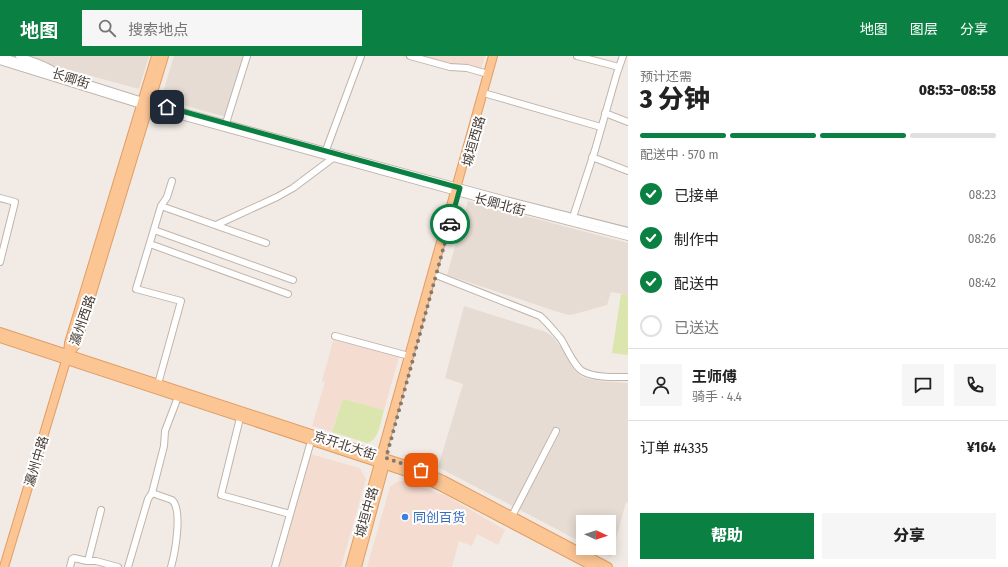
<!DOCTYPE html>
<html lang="zh">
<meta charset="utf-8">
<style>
body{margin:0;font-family:"Fira Sans Condensed","Noto Sans SC",sans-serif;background:#f6f6f6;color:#222;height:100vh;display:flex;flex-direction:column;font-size:15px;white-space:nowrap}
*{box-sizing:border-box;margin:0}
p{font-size:13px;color:#767676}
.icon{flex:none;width:22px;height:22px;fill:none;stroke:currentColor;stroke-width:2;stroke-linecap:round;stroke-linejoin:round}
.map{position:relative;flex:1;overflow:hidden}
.drawer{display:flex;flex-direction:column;background:#fff;width:380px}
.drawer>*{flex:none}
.needle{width:26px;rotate:93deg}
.fabs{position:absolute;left:576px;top:459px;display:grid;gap:8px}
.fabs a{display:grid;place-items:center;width:40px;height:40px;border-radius:0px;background:#fff;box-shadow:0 2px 10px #0003;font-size:20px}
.pin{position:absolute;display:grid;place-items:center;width:34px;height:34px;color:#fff;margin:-17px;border-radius:8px;box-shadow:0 2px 6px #0006}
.courier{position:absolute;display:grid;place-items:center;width:40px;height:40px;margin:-20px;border:3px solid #0b8043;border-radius:50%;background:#fff;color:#222;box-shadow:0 1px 5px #0007}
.head em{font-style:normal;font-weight:800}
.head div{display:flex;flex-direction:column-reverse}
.head{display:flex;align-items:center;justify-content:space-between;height:68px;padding:0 12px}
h1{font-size:26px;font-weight:800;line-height:30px}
.bar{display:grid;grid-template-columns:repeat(4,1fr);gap:6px 4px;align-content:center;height:48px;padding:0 12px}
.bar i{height:5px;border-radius:3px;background:#e0e0e0}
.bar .selected{background:#0b8043}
.bar p{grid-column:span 4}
.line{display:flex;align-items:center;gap:10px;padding:0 12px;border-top:1px solid #e0e0e0}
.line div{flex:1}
.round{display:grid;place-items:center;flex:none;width:42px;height:42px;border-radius:0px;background:#f6f6f6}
ol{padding:0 12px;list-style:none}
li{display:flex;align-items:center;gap:12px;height:44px}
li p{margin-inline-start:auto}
li .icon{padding:4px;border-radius:50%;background:#0b8043;color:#fff;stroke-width:4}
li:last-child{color:#767676}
li i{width:22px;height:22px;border:2px solid #e0e0e0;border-radius:50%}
.button{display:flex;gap:8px;margin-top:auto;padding:8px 12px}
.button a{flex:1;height:46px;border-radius:0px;background:#0b8043;color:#fff;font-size:16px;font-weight:800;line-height:46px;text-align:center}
.button a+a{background:#f6f6f6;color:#222}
header{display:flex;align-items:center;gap:24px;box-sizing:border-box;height:56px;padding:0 20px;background:#0b8043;color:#fff}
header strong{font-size:19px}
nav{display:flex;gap:22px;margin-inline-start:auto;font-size:14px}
.search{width:280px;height:36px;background:#f6f6f6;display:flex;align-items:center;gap:10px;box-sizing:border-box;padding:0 14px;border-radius:0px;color:#767676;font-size:15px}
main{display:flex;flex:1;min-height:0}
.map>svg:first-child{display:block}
.residential{fill:#e6dcd3}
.commercial{fill:#f4dcd0}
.park{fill:#dbe6ae}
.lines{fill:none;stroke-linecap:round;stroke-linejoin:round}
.minor-casing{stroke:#c0b4ab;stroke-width:8}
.major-casing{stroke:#e19d64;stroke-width:10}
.minor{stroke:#fff;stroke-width:6}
.major{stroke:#fcc594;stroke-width:8}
.done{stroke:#827973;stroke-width:4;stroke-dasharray:0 7.2}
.route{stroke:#0b8043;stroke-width:5}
.shop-dot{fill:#3f7fe0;stroke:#fff;stroke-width:1.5}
.labels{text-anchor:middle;stroke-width:4;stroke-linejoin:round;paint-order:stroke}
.street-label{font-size:13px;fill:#453b35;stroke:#fff}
.shop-label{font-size:13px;fill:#366cbe;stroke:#fff;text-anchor:start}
</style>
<header>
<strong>地图</strong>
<div class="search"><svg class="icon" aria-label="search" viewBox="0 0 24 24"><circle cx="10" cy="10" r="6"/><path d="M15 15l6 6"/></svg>搜索地点</div>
<nav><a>地图</a><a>图层</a><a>分享</a></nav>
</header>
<main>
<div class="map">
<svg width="628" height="511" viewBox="0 0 628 511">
<rect width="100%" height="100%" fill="#f2ebe5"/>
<g class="residential">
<polygon points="18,0 149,0 139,33"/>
<polygon points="174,0 245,0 226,61 169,45 164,33"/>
<polygon points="468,145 628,187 628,239 611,236 607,249 575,258 570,259 561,257 447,219"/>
<polygon points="464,250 546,276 553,281 561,291 574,313 582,321 599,325 628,327 628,447 626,446 611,501 593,492 609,492 609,466 583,466 583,487 438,411 463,328 445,322"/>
</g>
<g class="commercial">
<polygon points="401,0 485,0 479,19 461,13 450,15 412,2 407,2"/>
<polygon points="335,278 355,284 355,281 401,294 384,354 343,343 332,376 312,370 325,326 322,325"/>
<polygon points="310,398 360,412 366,423 341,511 278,511"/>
<polygon points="398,425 403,425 447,440 505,474 498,489 477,478 472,490 459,485 452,511 367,511 390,431"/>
</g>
<g class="park">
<polygon points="621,238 628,239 628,299 612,297"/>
<path d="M343,343L384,354C381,364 379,385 367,387L332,376Z"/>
</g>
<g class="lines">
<g class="minor-casing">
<g id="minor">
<polyline points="0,0 143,45 506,144 628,175"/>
<path d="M19,0C32,5 45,8 56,16"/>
<polyline points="410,0 450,11 467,12 488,18"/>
<polyline points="577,0 619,11"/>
<polyline points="0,5 141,49 504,149 628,181"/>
<polyline points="487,38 601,71"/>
<polyline points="605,57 628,66"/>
<polyline points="226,67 247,0"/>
<polyline points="326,94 361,0"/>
<polyline points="592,101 628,115"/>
<polyline points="0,142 15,146 0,206"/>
<polyline points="161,150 266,187"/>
<polyline points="573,161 595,94 617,17 623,0"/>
<polyline points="216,169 277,141 293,132 333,102"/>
<polyline points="154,174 293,224"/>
<polyline points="150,188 288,238"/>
<path d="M436,219L540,260C548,267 554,275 561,283C567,293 575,312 584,316C597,322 614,321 628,321"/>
<polyline points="335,280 409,300"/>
<polyline points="158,328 181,245 136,233 161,150 167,141 172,125"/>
<polyline points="240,362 221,439 290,458"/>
<polyline points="512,460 556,375"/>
<polyline points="88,505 101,454"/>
<polyline points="70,511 72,503 74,502 87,505 96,505 118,511"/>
<polyline points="128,511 148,443 152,437"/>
<path d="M171,511C175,497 183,454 172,444L152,437L164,390L165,375L178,341"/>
<polyline points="275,511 311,385"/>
</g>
</g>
<g class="major-casing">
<g id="major">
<polyline points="0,276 421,414 443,424 608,511"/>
<polyline points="0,282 419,420 440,430 594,511"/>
<polyline points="68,298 76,289 164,0"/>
<polyline points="4,511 68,298 69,287 156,0"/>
<polyline points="350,511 493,0"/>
<polyline points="357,511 386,404"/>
</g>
</g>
<use href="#minor" class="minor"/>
<use href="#major" class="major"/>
</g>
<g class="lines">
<polyline class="done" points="421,414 386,402 450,168"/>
<polyline class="route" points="167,51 460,132 450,168"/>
</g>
<circle class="shop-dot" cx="405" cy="461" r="4"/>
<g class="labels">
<g class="street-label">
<text transform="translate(71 22) rotate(17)" y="5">长卿街</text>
<text transform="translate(473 85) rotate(-74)" y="5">城垣西路</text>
<text transform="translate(500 148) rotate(15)" y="5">长卿北街</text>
<text transform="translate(82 264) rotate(-71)" y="5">瀛州西路</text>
<text transform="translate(345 389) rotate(18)" y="5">京开北大街</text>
<text transform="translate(36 405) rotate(-73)" y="5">瀛州中路</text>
<text transform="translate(366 456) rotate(-74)" y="5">城垣中路</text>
</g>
<g class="shop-label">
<text x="413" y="466">同创百货</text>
</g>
</g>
</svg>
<div class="fabs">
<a><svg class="needle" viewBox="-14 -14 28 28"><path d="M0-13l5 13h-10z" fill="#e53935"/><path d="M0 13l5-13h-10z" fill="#767676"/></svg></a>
</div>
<div class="pin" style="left:421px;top:414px;background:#ea580c"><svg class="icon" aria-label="bag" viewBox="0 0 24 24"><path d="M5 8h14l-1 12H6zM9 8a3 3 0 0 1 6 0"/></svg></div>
<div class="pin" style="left:167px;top:51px;background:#1f2937"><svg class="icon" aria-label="home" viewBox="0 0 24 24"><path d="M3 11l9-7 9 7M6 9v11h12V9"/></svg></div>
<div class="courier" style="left:450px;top:168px"><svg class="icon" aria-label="car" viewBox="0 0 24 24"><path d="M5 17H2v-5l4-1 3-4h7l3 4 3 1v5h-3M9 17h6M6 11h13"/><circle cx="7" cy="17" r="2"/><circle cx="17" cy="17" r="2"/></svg></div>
</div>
<section class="drawer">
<div class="head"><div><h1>3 分钟</h1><p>预计还需</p></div><em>08:53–08:58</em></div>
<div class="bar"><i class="selected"></i><i class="selected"></i><i class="selected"></i><i></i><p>配送中 · 570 m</p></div>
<ol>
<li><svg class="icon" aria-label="check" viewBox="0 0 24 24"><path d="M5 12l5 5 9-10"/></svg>已接单<p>08:23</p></li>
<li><svg class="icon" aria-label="check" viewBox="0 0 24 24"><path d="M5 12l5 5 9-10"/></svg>制作中<p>08:26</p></li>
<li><svg class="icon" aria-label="check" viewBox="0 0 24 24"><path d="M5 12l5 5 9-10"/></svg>配送中<p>08:42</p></li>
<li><i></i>已送达</li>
</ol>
<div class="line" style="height:72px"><a class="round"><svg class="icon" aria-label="person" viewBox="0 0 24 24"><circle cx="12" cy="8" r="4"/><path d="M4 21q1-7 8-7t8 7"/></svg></a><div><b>王师傅</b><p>骑手 · 4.4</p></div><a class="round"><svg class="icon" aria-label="chat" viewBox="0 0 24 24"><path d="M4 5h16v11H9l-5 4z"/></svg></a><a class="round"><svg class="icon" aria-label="phone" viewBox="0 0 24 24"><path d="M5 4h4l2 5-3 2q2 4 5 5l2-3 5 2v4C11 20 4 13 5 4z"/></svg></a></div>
<div class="line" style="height:52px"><div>订单 #4335</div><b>¥164</b></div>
<div class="button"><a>帮助</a><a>分享</a></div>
</section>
</main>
